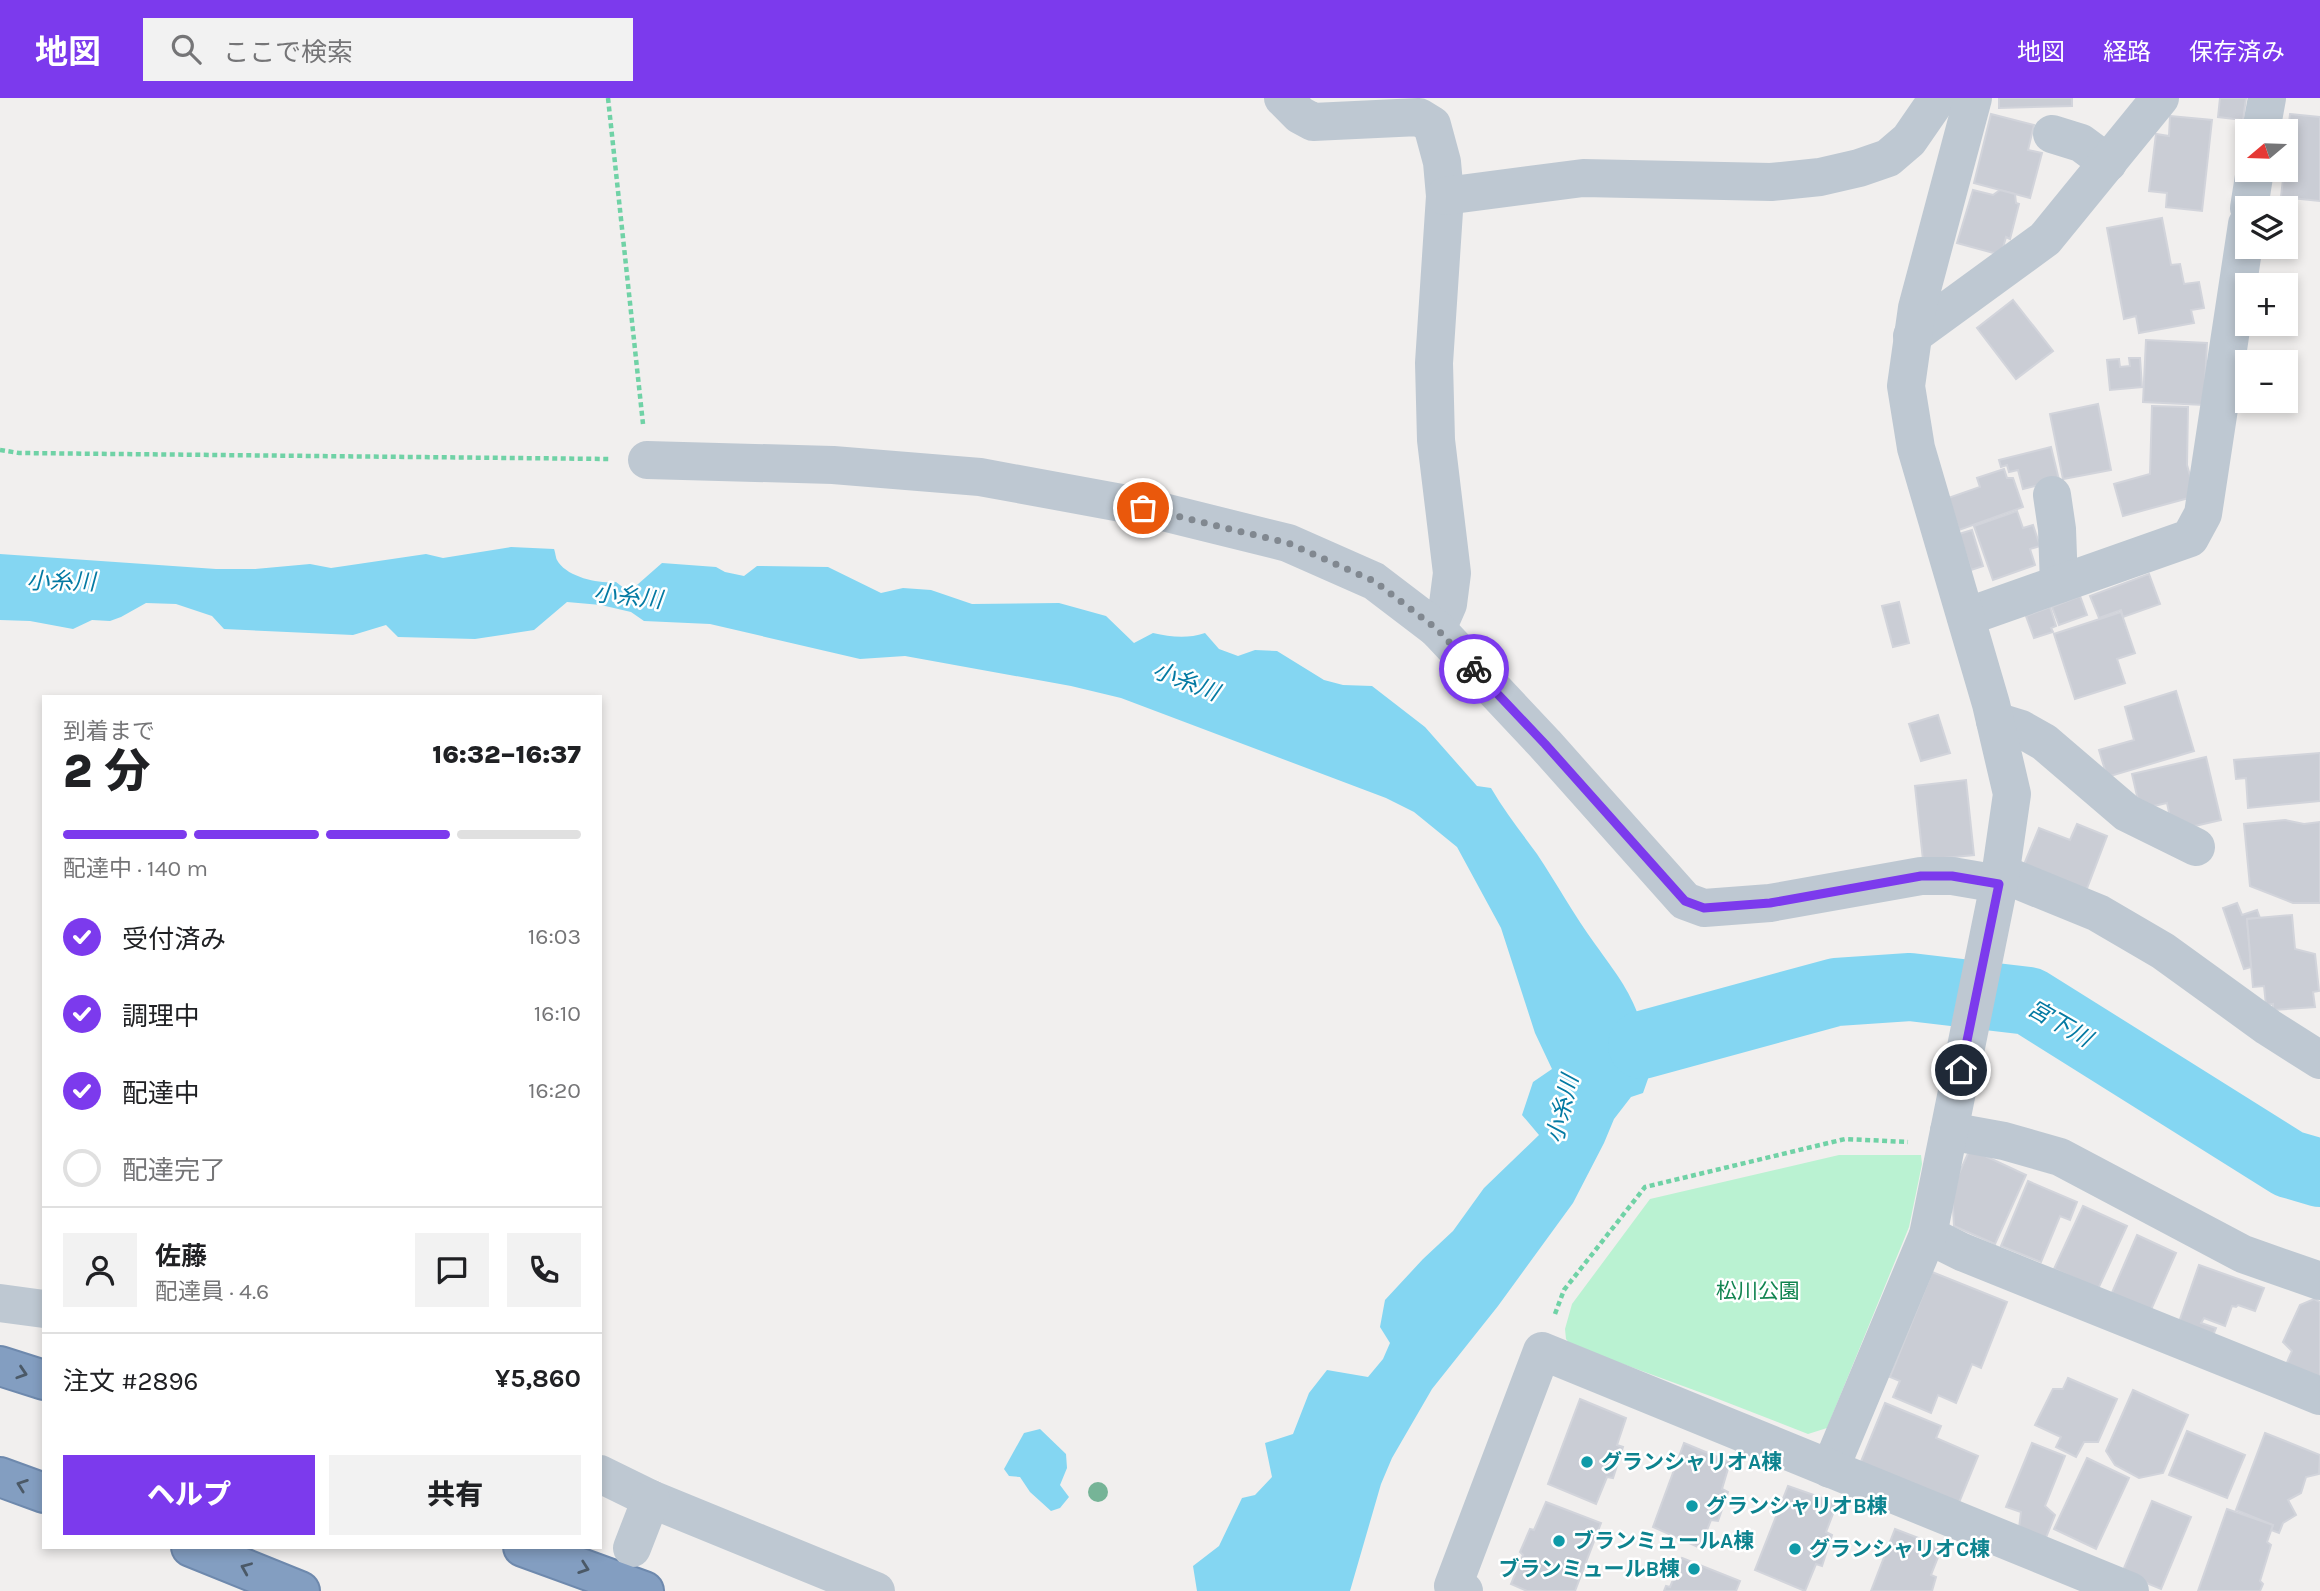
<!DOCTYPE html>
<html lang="ja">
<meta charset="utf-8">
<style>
body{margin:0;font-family:Karla,"Noto Sans JP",sans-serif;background:#f2f2f2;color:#202124;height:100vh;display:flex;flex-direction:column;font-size:26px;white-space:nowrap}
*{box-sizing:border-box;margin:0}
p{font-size:23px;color:#757577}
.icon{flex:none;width:38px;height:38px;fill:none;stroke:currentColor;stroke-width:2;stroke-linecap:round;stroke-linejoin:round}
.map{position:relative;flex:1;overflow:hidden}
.drawer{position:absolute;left:42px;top:597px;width:560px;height:854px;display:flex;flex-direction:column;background:#fff;border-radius:0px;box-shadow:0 4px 10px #0003}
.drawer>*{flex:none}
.needle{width:46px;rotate:251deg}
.tools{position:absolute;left:2235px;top:21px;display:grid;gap:14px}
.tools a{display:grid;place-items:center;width:63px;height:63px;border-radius:0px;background:#fff;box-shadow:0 4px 10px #0003;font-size:35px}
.pin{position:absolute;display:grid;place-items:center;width:60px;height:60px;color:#fff;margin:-30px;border:4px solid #fff;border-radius:50%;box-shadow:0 2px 7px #0007}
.courier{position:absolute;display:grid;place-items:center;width:70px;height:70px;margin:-35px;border:5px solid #7c3aed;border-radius:50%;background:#fff;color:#222;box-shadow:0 2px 9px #0007}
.head em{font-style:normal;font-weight:800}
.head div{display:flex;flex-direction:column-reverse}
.head{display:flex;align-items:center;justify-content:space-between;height:119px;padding:0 21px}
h1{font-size:46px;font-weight:800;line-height:52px}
.bar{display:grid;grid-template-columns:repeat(4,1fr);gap:10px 7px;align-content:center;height:84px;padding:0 21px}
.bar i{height:9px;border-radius:5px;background:#e0e0e0}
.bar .selected{background:#7c3aed}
.bar p{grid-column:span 4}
.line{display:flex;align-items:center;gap:18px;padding:0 21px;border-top:2px solid #e0e0e0}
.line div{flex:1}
.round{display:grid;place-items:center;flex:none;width:74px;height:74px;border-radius:0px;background:#f2f2f2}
ol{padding:0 21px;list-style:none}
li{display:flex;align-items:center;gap:21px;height:77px}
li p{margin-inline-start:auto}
li .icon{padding:7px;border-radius:50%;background:#7c3aed;color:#fff;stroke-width:4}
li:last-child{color:#757577}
li i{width:38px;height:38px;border:4px solid #e0e0e0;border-radius:50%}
.action{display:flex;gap:14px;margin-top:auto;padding:14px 21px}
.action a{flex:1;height:80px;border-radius:0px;background:#7c3aed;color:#fff;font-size:28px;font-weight:800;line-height:80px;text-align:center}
.action a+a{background:#f2f2f2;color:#202124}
header{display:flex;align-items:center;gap:42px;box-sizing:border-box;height:98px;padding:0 35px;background:#7c3aed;color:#fff}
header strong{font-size:33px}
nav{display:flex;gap:38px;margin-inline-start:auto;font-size:24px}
.search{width:490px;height:63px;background:#f2f2f2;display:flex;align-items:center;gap:18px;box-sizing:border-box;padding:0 24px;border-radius:0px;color:#757577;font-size:26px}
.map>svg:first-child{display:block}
.green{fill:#baf2d2}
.water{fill:#84d6f2}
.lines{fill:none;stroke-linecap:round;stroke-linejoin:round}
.river{stroke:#84d6f2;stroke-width:68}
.building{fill:#cacdd5;stroke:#d2d4db;stroke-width:2}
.highway-casing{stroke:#6e89ad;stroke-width:42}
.path{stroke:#70d2a6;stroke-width:4.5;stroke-dasharray:5 3.5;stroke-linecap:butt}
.minor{stroke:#bec8d2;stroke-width:38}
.highway{stroke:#839ec1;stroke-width:38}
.tree{fill:#76b497}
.oneway{stroke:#4b5967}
.done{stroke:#818890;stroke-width:7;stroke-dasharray:0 12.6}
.route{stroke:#7c3aed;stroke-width:9}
.culture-dot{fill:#0f9aa8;stroke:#fff;stroke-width:2.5}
.labels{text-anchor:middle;stroke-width:5;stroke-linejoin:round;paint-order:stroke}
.park-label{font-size:21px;fill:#118450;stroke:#fff}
.culture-label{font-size:21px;font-weight:bold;fill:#0d838f;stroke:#fff;text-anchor:start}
.water-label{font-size:23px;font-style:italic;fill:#047aa3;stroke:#fff}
</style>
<header>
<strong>地図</strong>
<div class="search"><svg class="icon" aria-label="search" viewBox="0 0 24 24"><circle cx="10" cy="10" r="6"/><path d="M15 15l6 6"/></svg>ここで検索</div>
<nav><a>地図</a><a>経路</a><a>保存済み</a></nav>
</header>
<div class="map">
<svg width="2320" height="1493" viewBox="0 0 2320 1493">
<rect width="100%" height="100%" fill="#f1efee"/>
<polygon class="green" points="1839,1057 1921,1057 1922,1066 1909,1129 1827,1330 1808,1336 1713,1299 1571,1247 1566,1241 1565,1231 1572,1206 1650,1101"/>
<g class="water">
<path d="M511,449L554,451C555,453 556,461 557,462C566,479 599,486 616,484L629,494L662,465L716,469L725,474L744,478L757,468L828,469L881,495L903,490L931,492L972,506L1059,505L1106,518L1134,545L1153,535C1171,539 1187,541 1205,535L1219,551L1238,558L1255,552L1277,553L1324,582L1343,587L1372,588L1425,629L1477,688L1491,690C1505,714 1521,734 1537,756C1557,786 1574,817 1595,846C1618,878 1633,896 1644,934L1671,935L1710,917L1718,920L1733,917C1726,936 1710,953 1689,958C1677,961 1662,956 1650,954L1649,978L1643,995L1631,999L1614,1021L1604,1045L1573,1105L1498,1208L1432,1291L1392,1360L1381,1386L1350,1493H1197L1193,1468L1219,1448L1242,1400L1255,1397L1272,1379L1265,1345L1293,1336L1309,1295L1327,1272L1368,1279L1383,1261L1390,1245L1380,1229L1385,1202L1423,1161L1453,1133L1484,1090L1539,1037L1522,1017L1533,984L1552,971L1535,935L1501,830L1457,749L1414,714L1386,700L1121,600L1071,588L905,558L860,561L710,526L644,523L631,514L601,507L567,504L534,532L475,541L398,539L386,527L353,537L224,531L212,518L176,506L146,505L121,519L110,523L92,522L73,531L30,523L0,522V456L216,471H255L310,466L331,470L426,456L443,460Z"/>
<polygon points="1040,1331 1066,1356 1067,1370 1060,1387 1069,1399 1060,1410 1051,1413 1030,1394 1020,1379 1009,1378 1004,1371 1024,1335"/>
</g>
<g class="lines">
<polyline class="river" points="1642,947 1836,894 1910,889 2029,903 2289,1066 2320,1075"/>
</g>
<g class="building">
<polygon points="1999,0 2072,0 2072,8 1999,10"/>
<polygon points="2220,0 2246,0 2243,22 2218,19"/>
<polygon points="1991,16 2034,27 2028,52 2042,55 2030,100 1974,85"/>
<polygon points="2290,16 2320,19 2320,103 2281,99"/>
<polygon points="2170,18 2212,22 2202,113 2166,109 2167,95 2149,93 2156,36 2169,38"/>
<polygon points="1973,92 1993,97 2000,92 2015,96 2016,105 2019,106 2010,141 2006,139 2001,157 1957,145"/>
<polygon points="2162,120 2171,167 2180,166 2184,186 2199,184 2204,210 2191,212 2194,225 2139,235 2136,218 2124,221 2107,130"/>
<polygon points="2013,202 2053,253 2016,281 1977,230"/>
<polygon points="2146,242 2207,245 2204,307 2143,304"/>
<polygon points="2129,260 2140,260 2142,289 2110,292 2107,262 2119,261 2120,269 2130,268"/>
<polygon points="2098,306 2111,372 2063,381 2050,316"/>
<polygon points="2152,308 2188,309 2187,367 2196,398 2123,418 2114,386 2150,376"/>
<polygon points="2051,349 2059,382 2023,391 2018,372 2009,374 2007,367 2001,369 1999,362"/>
<polygon points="2004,371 2007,380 2013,380 2023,409 1959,432 1948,400 1980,389 1977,380"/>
<polygon points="2017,413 2023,430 2033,427 2040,448 2030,451 2035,467 1993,482 1974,428"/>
<polygon points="1972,432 1983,468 1971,472 1959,436"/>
<polygon points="2149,476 2160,506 2123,519 2121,512 2099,520 2090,498"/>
<polygon points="2080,498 2087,517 2059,527 2052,509"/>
<polygon points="1899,504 1909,545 1893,549 1882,508"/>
<polygon points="2050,509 2056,528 2051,530 2053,534 2034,540 2026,518"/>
<polygon points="2121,514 2135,555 2117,561 2125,585 2075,601 2054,536"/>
<polygon points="2176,593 2194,653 2107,679 2099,652 2134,642 2125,609"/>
<polygon points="1938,617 1950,655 1921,663 1909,626"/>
<polygon points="2320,655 2320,703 2248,710 2246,680 2236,681 2234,662"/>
<polygon points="2206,659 2221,722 2173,733 2167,705 2140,711 2132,676"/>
<polygon points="1966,682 1974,757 1923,762 1915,688"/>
<polygon points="2285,722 2304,726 2320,724 2320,805 2293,805 2250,788 2244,726"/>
<polygon points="2077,726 2107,738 2086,793 2023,769 2039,730 2070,742"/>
<polygon points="2237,805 2242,817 2257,812 2260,820 2247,821 2251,869 2244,871 2223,810"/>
<polygon points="2292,817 2295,851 2315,856 2319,893 2313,894 2315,909 2273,912 2273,906 2266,907 2264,888 2253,889 2247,821"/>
<polygon points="1970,1051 2026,1077 1995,1146 1954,1128 1952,1091"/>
<polygon points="2028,1083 2077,1104 2070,1122 2060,1118 2041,1164 2001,1148"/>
<polygon points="2083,1108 2127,1128 2098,1191 2054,1171"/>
<polygon points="2137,1137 2176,1155 2150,1214 2111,1197"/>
<polygon points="2199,1167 2264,1190 2255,1213 2238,1207 2236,1209 2232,1208 2225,1228 2204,1220 2201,1225 2216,1230 2212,1240 2178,1227"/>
<polygon points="1932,1174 2007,1204 1981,1270 1972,1266 1956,1305 1938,1297 1931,1315 1893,1299 1900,1283 1890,1279"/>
<polygon points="2314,1201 2320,1204 2320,1285 2285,1269 2292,1253 2283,1244 2300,1207"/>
<polygon points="2068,1280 2117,1301 2098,1344 2084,1344 2076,1359 2056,1349 2061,1339 2035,1327 2053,1291 2063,1291"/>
<polygon points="2133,1292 2188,1317 2163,1375 2139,1380 2115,1367 2106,1353"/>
<polygon points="1580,1301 1626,1320 1617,1347 1623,1349 1613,1380 1607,1379 1596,1406 1548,1386"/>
<polygon points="1885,1305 1941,1328 1936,1340 1978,1358 1958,1407 1860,1366"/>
<polygon points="2187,1333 2245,1357 2227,1400 2169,1377"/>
<polygon points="2265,1335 2320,1357 2319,1376 2306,1379 2301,1395 2288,1402 2296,1417 2283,1425 2279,1435 2271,1432 2273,1427 2236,1412"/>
<polygon points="1684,1345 1730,1364 1722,1391 1728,1394 1718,1423 1711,1422 1700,1450 1653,1429"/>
<polygon points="2032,1345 2065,1358 2045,1408 2055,1417 2043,1447 2018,1438 2021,1414 2006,1409"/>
<polygon points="2087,1360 2129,1380 2096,1451 2054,1431"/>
<polygon points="1788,1388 1837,1405 1826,1434 1832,1437 1822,1468 1816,1466 1805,1493 1755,1472"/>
<polygon points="2152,1403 2191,1419 2161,1491 2122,1475"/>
<polygon points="1546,1404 1601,1425 1575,1493 1527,1493 1511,1486 1523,1457 1520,1454 1530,1431 1534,1432"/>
<polygon points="2227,1411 2273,1427 2267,1444 2271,1447 2260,1483 2263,1486 2260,1493 2198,1493"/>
<polygon points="1895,1431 1942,1449 1931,1477 1936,1479 1932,1493 1871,1493"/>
<polygon points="1682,1460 1740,1483 1736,1493 1664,1493 1666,1488 1670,1489"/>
</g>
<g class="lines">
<g class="highway-casing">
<g id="highway">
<polyline points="0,1268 44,1282"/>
<polyline points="0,1379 44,1395"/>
<polyline points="191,1449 300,1493"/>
<polyline points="523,1449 644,1493"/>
</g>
</g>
<g class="path">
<polyline points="608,0 643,326"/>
<polyline points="0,352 19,355 611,361"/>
<polyline points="1555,1216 1564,1192 1645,1089 1845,1041 1908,1044"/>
</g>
<g class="minor">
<polyline points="1283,0 1300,17 1313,24 1419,19 1432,27 1442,64 1445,98 1434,265 1436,342 1452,475 1448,506 1437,531"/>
<polyline points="2261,33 2267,0"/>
<polyline points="2052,36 2081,45 2108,65"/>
<polyline points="1445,98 1583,80 1771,84 1820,79 1859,70 1888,60 1909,42 1938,0"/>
<polyline points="2249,110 2255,72"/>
<polyline points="1912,238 2045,141 2160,0"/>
<polyline points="647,362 833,367 980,379 1143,409 1288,445 1374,483 1437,531 1545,646 1685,803 1704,810 1770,805 1921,778 1952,778 1999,786"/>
<polyline points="2052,397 2057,431 2059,486"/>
<polyline points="1966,519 2190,440 2203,416 2247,126"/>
<polyline points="1995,623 2021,631 2044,644 2127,715 2196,749"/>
<polyline points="2000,775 2098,815 2163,853 2268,929 2320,962"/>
<polyline points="1949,1033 2004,1043 2060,1059 2243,1156 2320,1183"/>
<polyline points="1928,1137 1962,1154 2320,1298"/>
<polyline points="0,1205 44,1211"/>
<polyline points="1830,1371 1928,1137 1999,786 2012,696 1991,606 1916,350 1906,288 1917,210 1973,0"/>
<polyline points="600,1376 651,1401 876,1493"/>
<polyline points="632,1450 651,1401"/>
<polyline points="1464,1493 1453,1488 1542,1253 2130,1493"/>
</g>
<use href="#highway" class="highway"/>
</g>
<circle class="tree" cx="1098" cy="1394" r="10"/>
<defs><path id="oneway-chevron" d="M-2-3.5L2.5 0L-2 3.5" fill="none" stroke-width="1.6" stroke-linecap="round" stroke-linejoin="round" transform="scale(1.75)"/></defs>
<g class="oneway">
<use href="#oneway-chevron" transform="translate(22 1275) rotate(18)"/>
<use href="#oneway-chevron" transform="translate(22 1387) rotate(-160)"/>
<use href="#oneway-chevron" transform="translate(246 1470) rotate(-157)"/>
<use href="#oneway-chevron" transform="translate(584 1470) rotate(19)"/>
</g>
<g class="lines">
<polyline class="done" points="1143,410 1288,445 1374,483 1437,531 1474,571"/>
<polyline class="route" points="1474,571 1545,646 1685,803 1704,810 1770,805 1921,778 1952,778 1999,786 1961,972"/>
</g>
<g class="culture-dot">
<circle cx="1587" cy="1364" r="7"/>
<circle cx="1692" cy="1408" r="7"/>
<circle cx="1559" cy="1443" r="7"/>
<circle cx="1795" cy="1451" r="7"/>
<circle cx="1694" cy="1471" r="7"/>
</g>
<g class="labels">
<g class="park-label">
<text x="1758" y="1200">松川公園</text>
</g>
<g class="culture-label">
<text x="1601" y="1371">グランシャリオA棟</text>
<text x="1706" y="1415">グランシャリオB棟</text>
<text x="1573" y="1450">ブランミュールA棟</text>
<text x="1809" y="1458">グランシャリオC棟</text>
<text x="1680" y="1478" text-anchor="end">ブランミュールB棟</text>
</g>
<g class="water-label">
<text transform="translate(61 483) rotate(1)" y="8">小糸川</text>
<text transform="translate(628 498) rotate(6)" y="8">小糸川</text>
<text transform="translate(1186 583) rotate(21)" y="8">小糸川</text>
<text transform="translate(2060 925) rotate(30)" y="8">宮下川</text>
<text transform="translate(1562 1011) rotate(-76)" y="8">小糸川</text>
</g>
</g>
</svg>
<div class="tools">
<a><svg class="needle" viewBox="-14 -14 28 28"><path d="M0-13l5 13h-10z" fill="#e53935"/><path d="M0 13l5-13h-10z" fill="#757577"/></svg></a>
<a><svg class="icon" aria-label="layers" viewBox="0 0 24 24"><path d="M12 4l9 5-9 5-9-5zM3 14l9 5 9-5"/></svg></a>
<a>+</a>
<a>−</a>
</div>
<div class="pin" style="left:1143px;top:410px;background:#ea580c"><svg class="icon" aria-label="bag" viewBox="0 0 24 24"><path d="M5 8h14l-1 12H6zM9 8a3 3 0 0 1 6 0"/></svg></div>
<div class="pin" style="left:1961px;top:972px;background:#1f2937"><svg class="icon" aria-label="home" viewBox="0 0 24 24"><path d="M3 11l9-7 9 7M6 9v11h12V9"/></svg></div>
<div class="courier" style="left:1474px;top:571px"><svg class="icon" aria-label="bike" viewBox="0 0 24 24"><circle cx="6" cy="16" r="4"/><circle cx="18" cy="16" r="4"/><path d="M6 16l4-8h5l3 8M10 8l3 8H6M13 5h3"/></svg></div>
<section class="drawer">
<div class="head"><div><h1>2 分</h1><p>到着まで</p></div><em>16:32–16:37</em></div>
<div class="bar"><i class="selected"></i><i class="selected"></i><i class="selected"></i><i></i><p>配達中 · 140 m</p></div>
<ol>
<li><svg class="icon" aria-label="check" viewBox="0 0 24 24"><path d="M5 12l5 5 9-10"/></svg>受付済み<p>16:03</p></li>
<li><svg class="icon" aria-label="check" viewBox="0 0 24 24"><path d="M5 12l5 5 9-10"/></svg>調理中<p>16:10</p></li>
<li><svg class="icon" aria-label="check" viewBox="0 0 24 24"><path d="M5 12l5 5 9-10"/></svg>配達中<p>16:20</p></li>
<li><i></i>配達完了</li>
</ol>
<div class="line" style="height:126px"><a class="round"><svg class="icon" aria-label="person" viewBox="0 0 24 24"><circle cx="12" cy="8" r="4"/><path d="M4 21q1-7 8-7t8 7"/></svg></a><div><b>佐藤</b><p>配達員 · 4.6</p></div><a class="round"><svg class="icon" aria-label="chat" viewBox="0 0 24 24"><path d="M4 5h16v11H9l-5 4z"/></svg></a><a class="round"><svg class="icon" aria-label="phone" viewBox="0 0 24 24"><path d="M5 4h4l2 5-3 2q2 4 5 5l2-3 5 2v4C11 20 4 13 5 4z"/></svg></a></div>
<div class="line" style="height:91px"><div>注文 #2896</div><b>¥5,860</b></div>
<div class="action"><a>ヘルプ</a><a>共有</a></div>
</section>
</div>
